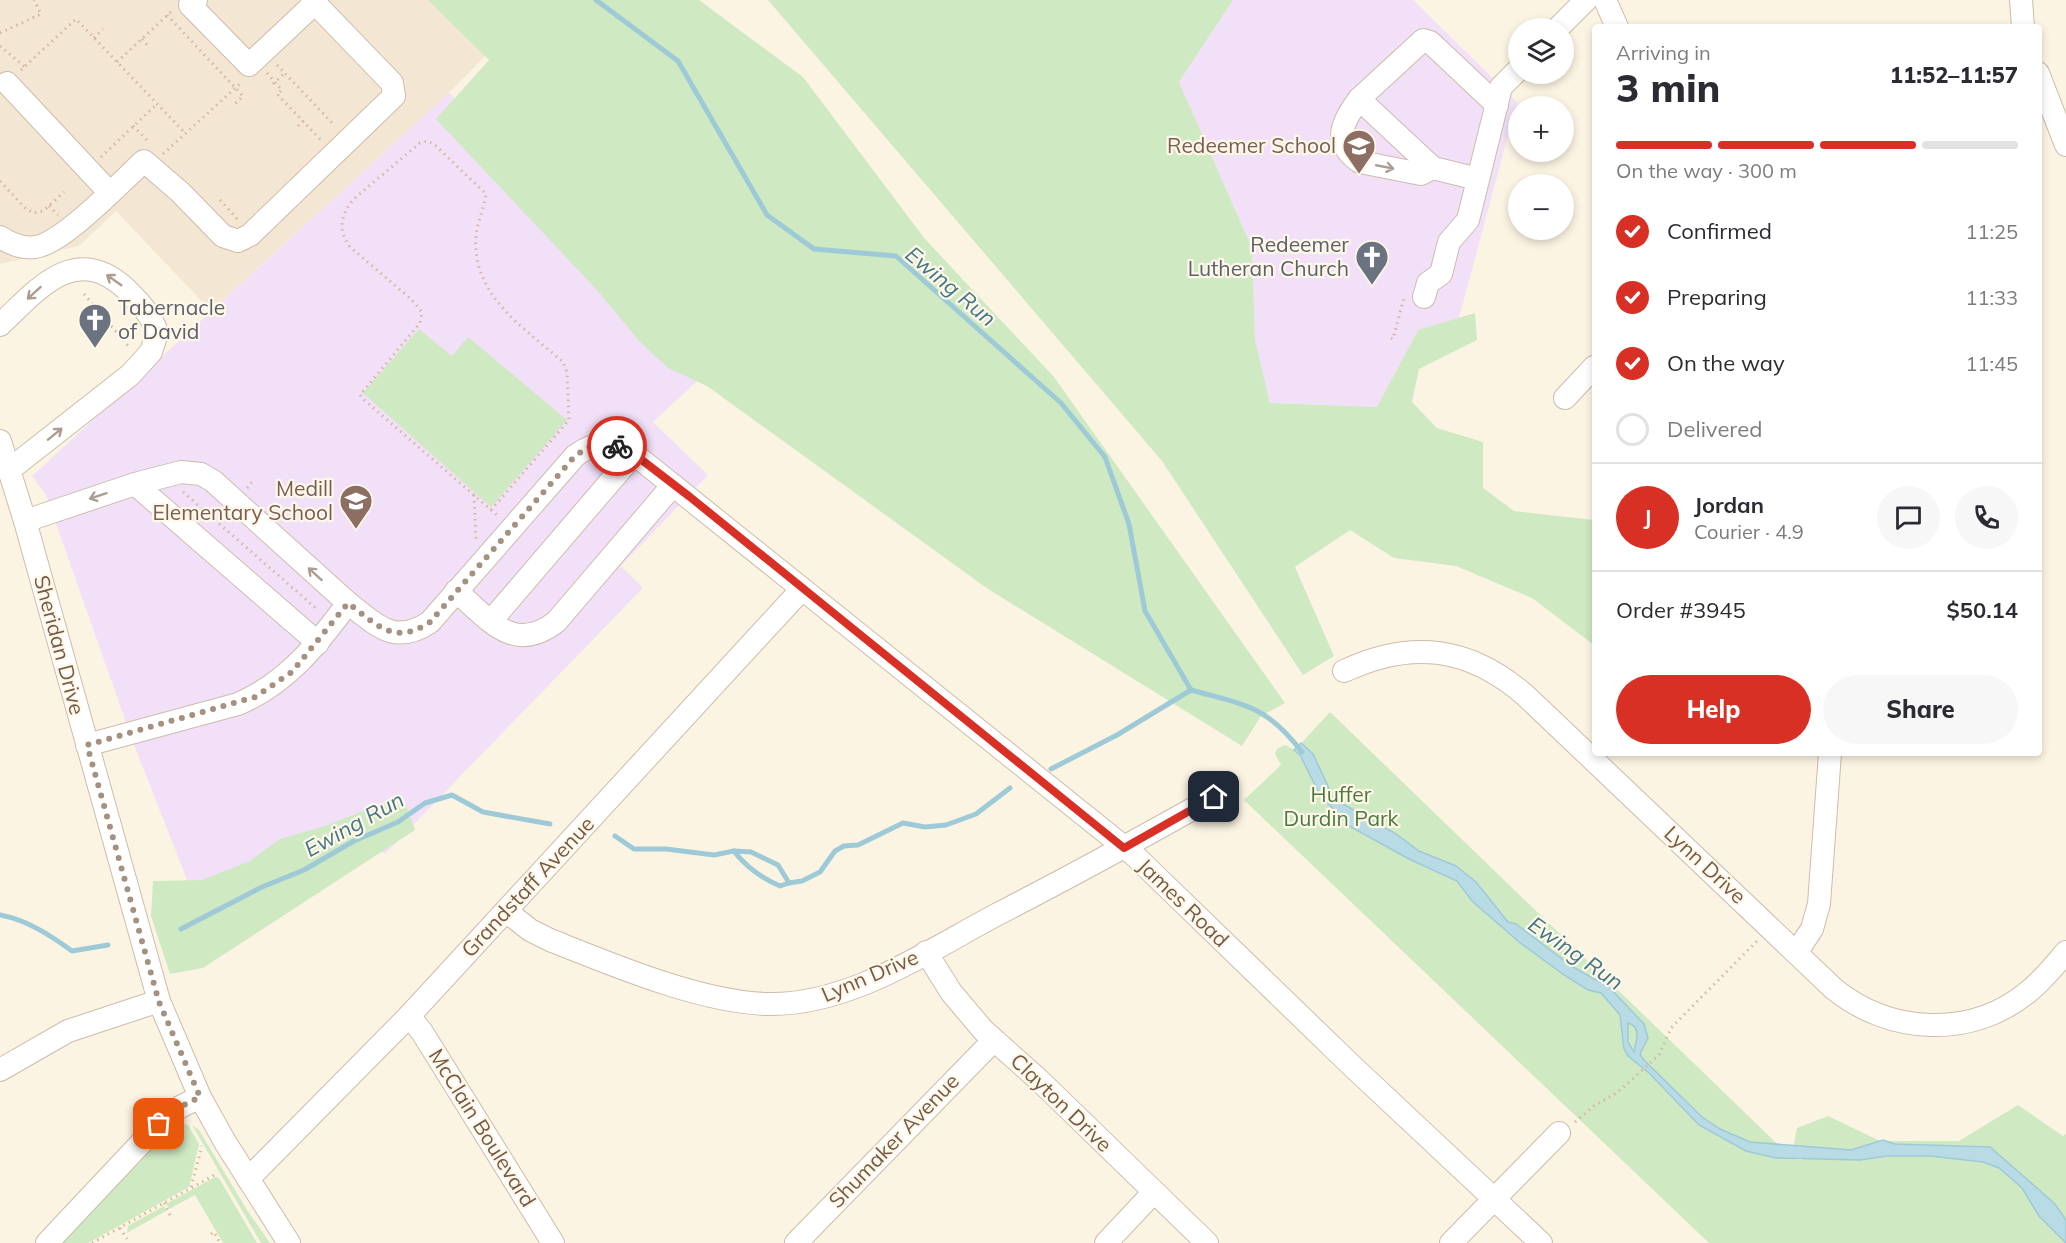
<!DOCTYPE html>
<meta charset="utf-8">
<style>
body{margin:0;font-family:Mulish,sans-serif;background:#f7f7f7;color:#2b2b33;height:100vh;display:flex;flex-direction:column;font-size:22px;white-space:nowrap}
*{box-sizing:border-box;margin:0}
p{font-size:20px;color:#7c7c81}
.icon{flex:none;width:33px;height:33px;fill:none;stroke:currentColor;stroke-width:2;stroke-linecap:round;stroke-linejoin:round}
.map{position:relative;flex:1;overflow:hidden}
.details{position:absolute;left:1592px;top:24px;width:450px;height:732px;display:flex;flex-direction:column;background:#fff;border-radius:6px;box-shadow:0 3px 9px #0003}
.details>*{flex:none}
.tools{position:absolute;left:1508px;top:18px;display:grid;gap:12px}
.tools a{display:grid;place-items:center;width:66px;height:66px;border-radius:50%;background:#fff;box-shadow:0 3px 9px #0003;font-size:30px}
.pin{position:absolute;display:grid;place-items:center;width:51px;height:51px;color:#fff;margin:-26px;border-radius:12px;box-shadow:0 3px 9px #0006}
.courier{position:absolute;display:grid;place-items:center;width:60px;height:60px;margin:-30px;border:4px solid #d93025;border-radius:50%;background:#fff;color:#222;box-shadow:0 2px 8px #0007}
.headline em{font-style:normal;font-weight:800}
.headline div{display:flex;flex-direction:column-reverse}
.headline{display:flex;align-items:center;justify-content:space-between;height:102px;padding:0 24px}
h1{font-size:39px;font-weight:800;line-height:45px}
.bar{display:grid;grid-template-columns:repeat(4,1fr);gap:9px 6px;align-content:center;height:72px;padding:0 24px}
.bar i{height:8px;border-radius:4px;background:#e1e1e2}
.bar .selected{background:#d93025}
.bar p{grid-column:span 4}
.line{display:flex;align-items:center;gap:15px;padding:0 24px;border-top:2px solid #e1e1e2}
.line div{flex:1}
.round{display:grid;place-items:center;flex:none;width:63px;height:63px;border-radius:32px;background:#f7f7f7}
ol{padding:0 24px;list-style:none}
li{display:flex;align-items:center;gap:18px;height:66px}
li p{margin-inline-start:auto}
li .icon{padding:6px;border-radius:50%;background:#d93025;color:#fff;stroke-width:4}
li:last-child{color:#7c7c81}
li i{width:33px;height:33px;border:3px solid #e1e1e2;border-radius:50%}
.button{display:flex;gap:12px;margin-top:auto;padding:12px 24px}
.button a{flex:1;height:69px;border-radius:36px;background:#d93025;color:#fff;font-size:24px;font-weight:800;line-height:69px;text-align:center}
.button a+a{background:#f7f7f7;color:#2b2b33}
.map>svg:first-child{display:block}
.residential{fill:#f3e6d2}
.education{fill:#f1e0f8}
.green{fill:#cfe9c2}
.water{fill:#b8dbe5;stroke:#9ecad7;stroke-width:1.5;fill-rule:evenodd}
.lines{fill:none;stroke-linecap:round;stroke-linejoin:round}
.stream{stroke:#9ecad7;stroke-width:5}
.minor-casing{stroke:#cdbcaa;stroke-width:24}
.path{stroke:#d6b89e;stroke-width:3;stroke-dasharray:1.5 4.5;stroke-linecap:butt}
.minor{stroke:#fff;stroke-width:22}
.oneway{stroke:#ac9d92}
.done{stroke:#a4917f;stroke-width:6;stroke-dasharray:0 10.8}
.route{stroke:#d93025;stroke-width:8}
.labels{text-anchor:middle;stroke-width:4.5;stroke-linejoin:round;paint-order:stroke}
.education-label{font-size:21px;fill:#785e54;stroke:#fff8e9;text-anchor:end}
.worship-label{font-size:21px;fill:#5b616d;stroke:#fff8e9;text-anchor:end}
.street-label{font-size:21px;fill:#745b49;stroke:#fff8e9}
.park-label{font-size:21px;fill:#4e7942;stroke:#fff8e9}
.water-label{font-size:22px;font-style:italic;fill:#437787;stroke:#fff8e9}
</style>
<div class="map">
<svg width="2066" height="1243" viewBox="0 0 2066 1243">
<rect width="100%" height="100%" fill="#fcf4e3"/>
<polygon class="residential" points="0,0 462,0 495,46 449,93 211,311 116,211 79,246 0,264"/>
<g class="education">
<polygon points="1233,0 1413,0 1517,102 1459,318 1418,330 1377,407 1270,403 1255,340 1252,248 1179,82"/>
<polygon points="449,93 598,235 735,346 653,422 708,475 621,566 643,588 385,854 352,826 197,905 134,745 46,495 32,476"/>
</g>
<g class="green">
<polygon points="428,0 699,0 803,77 925,239 1054,377 1285,703 1261,716 1242,746 988,589 707,386 668,368 641,343 596,289 436,119 489,60"/>
<polygon points="768,0 1233,0 1179,82 1252,248 1255,340 1270,403 1377,407 1418,330 1475,313 1477,340 1419,369 1412,402 1437,428 1483,442 1483,488 1514,511 1594,520 1594,645 1532,598 1456,566 1394,558 1350,530 1295,567 1334,656 1303,675 1162,461"/>
<polygon points="419,329 452,356 468,337 567,420 491,507 363,393"/>
<polygon points="1330,712 1793,1159 1802,1160 1794,1144 1797,1128 1828,1116 1880,1141 1959,1141 2018,1105 2063,1136 2066,1134 2066,1243 1709,1243 1244,800 1281,765 1275,754 1277,749 1285,745 1295,750"/>
<polygon points="381,804 406,805 415,830 203,968 170,974 151,916 153,881 202,880 250,861 280,839 325,826"/>
<polygon points="181,1123 188,1125 199,1144 189,1187 88,1243 55,1243 164,1128"/>
<polygon points="192,1125 199,1130 247,1210 270,1243 261,1243"/>
<polygon points="215,1177 219,1178 257,1243 223,1243 195,1195 169,1209 166,1204"/>
<polygon points="164,1206 166,1211 127,1233 128,1226"/>
</g>
<path class="water" d="M1301,743L1313,754L1334,799L1396,834L1419,851L1456,866L1476,882L1508,922L1516,924L1573,967L1609,987L1644,1024L1648,1038L1640,1054L1643,1059L1702,1117L1720,1129L1750,1142L1851,1150L1883,1140L1895,1144L1990,1147L2055,1204L2066,1220V1243L2039,1216L2022,1188L1999,1168L1983,1162L1930,1156H1887L1860,1160L1776,1158L1746,1151L1699,1125L1649,1073L1628,1056L1624,1049L1620,1015L1601,993L1588,990L1564,975L1519,942L1472,901L1457,881L1409,859L1349,826L1320,795L1300,755L1294,750ZM1628,1023C1642,1027 1636,1041 1634,1052L1628,1042Z"/>
<g class="lines">
<g class="stream">
<path d="M596,0L678,61L767,215L814,249L896,256L1061,403L1105,457L1129,524L1145,611L1191,690C1245,705 1266,705 1302,752"/>
<polyline points="1051,769 1117,735 1191,690"/>
<polyline points="615,836 634,849 666,849 714,855 734,851 751,852 778,865 789,883 802,881 820,872 835,851 844,846 858,845 903,823 925,827 946,825 976,814 1010,788"/>
<path d="M734,851C745,866 763,879 780,886L789,883"/>
<path d="M0,915C27,920 50,935 72,951L108,945"/>
<polyline points="181,929 262,887 304,870 354,841 398,822 425,803 452,795 483,812 550,824"/>
</g>
<g class="minor-casing">
<g id="minor">
<polyline points="196,0 190,5 249,65 315,3"/>
<polyline points="1605,0 1617,27"/>
<polyline points="2021,0 2023,27"/>
<polyline points="1558,28 1586,0"/>
<polyline points="2038,73 2066,145"/>
<polyline points="7,83 109,192"/>
<path d="M1359,99C1342,123 1331,142 1360,162L1421,174L1433,168"/>
<polyline points="1478,179 1433,168 1359,99 1423,40 1430,42 1497,105"/>
<path d="M0,237C11,244 22,249 35,247C62,244 122,181 144,161L180,192L223,236L238,241L250,235L394,96L392,83L312,0"/>
<polyline points="1424,297 1428,283 1441,274 1449,242 1468,220 1501,87 1518,70"/>
<path d="M0,325C38,289 75,242 126,289C139,302 152,315 157,333L151,352L130,375L9,470"/>
<polyline points="1565,398 1594,367"/>
<polyline points="0,441 25,521 159,1001 200,1097 225,1142 289,1243"/>
<polyline points="135,484 318,643"/>
<path d="M25,521L135,484L181,472L201,474L213,481L348,603C317,645 287,683 238,704L87,745"/>
<path d="M456,591C489,619 513,655 556,622L673,485"/>
<path d="M348,603C377,625 394,646 430,622L575,456C596,440 612,442 634,454L1134,855L1350,1064L1541,1243"/>
<polyline points="491,621 634,454"/>
<path d="M1344,671C1412,639 1470,647 1526,696L1834,989C1890,1034 1971,1039 2028,992C2042,981 2054,966 2066,952"/>
<path d="M506,911L530,930L550,940C613,965 700,1002 767,1004C848,1006 925,953 994,916C1068,878 1141,838 1214,797"/>
<polyline points="926,952 951,992 983,1030 1039,1080 1207,1243"/>
<polyline points="1796,953 1812,929 1819,904 1830,753"/>
<polyline points="409,1016 422,1032 553,1243"/>
<polyline points="0,1070 68,1031 159,1001"/>
<polyline points="248,1179 409,1016 802,589"/>
<polyline points="47,1243 159,1124 180,1107 200,1097"/>
<polyline points="796,1243 994,1040"/>
<polyline points="1106,1243 1154,1192"/>
<polyline points="1451,1243 1559,1133"/>
</g>
</g>
<g class="path">
<polyline points="167,15 243,96 235,104"/>
<polyline points="0,33 41,14 34,0"/>
<polyline points="94,38 103,29"/>
<polyline points="142,39 149,47"/>
<polyline points="0,46 25,67"/>
<polyline points="117,62 173,10"/>
<polyline points="277,65 335,126"/>
<polyline points="21,70 76,19 185,133"/>
<polyline points="267,73 282,90 277,94 321,140"/>
<polyline points="273,84 285,73"/>
<polyline points="133,126 149,142"/>
<polyline points="298,126 303,121"/>
<polyline points="163,154 242,82"/>
<polyline points="101,157 157,104"/>
<polyline points="0,181 26,209 34,213 43,211 64,192"/>
<polyline points="220,200 239,221"/>
<polyline points="49,206 58,215"/>
<polyline points="84,294 129,347"/>
<polyline points="1391,338 1393,339 1404,297"/>
<polyline points="247,488 252,482"/>
<polyline points="183,492 318,610"/>
<polyline points="474,495 476,539"/>
<path d="M491,510L569,420L567,372L563,362C523,327 471,295 476,235C478,220 484,208 486,194L435,145L428,141L420,143L355,198C341,213 337,230 350,247L412,300L422,312L420,323L360,395L362,398L498,516"/>
<polyline points="1575,1122 1594,1106 1618,1092 1659,1055 1671,1028 1757,941"/>
<polyline points="191,1187 202,1146"/>
<polyline points="164,1203 172,1219"/>
<polyline points="120,1228 127,1239"/>
<polyline points="211,1234 214,1232 220,1243"/>
<polyline points="92,1243 218,1173"/>
</g>
<use href="#minor" class="minor"/>
</g>
<defs><path id="oneway-shaft" d="M-6 0H5M1.5-3L5.5 0L1.5 3" fill="none" stroke-width="1.6" stroke-linecap="round" stroke-linejoin="round" transform="scale(1.5)"/></defs>
<g class="oneway">
<use href="#oneway-shaft" transform="translate(1385 167) rotate(11)"/>
<use href="#oneway-shaft" transform="translate(114 280) rotate(-145)"/>
<use href="#oneway-shaft" transform="translate(34 293) rotate(138)"/>
<use href="#oneway-shaft" transform="translate(55 434) rotate(-39)"/>
<use href="#oneway-shaft" transform="translate(98 496) rotate(162)"/>
<use href="#oneway-shaft" transform="translate(315 574) rotate(-138)"/>
</g>
<g class="lines">
<path class="done" d="M159,1124L180,1107L200,1097L159,1002L87,745L255,697L292,672L348,603C377,625 394,646 430,622L575,456C589,446 600,441 617,446"/>
<polyline class="route" points="617,446 634,454 690,497 1124,848 1214,797"/>
</g>
<defs>
<g id="school-pin" transform="scale(1.725)"><path d="M0 17L-7.5 6A9.5 9.5 0 1 1 7.5 6Z" fill="#8d6e63" stroke="#fff8e9"/><path d="M0-5L7-2L0 1L-7-2ZM-4 1L0 2.5L4 1V4Q0 6-4 4Z" fill="#fff"/></g>
<g id="church-pin" transform="scale(1.725)"><path d="M0 17L-7.5 6A9.5 9.5 0 1 1 7.5 6Z" fill="#6b7280" stroke="#fff8e9"/><path d="M-1.2-6h2.4v3.5h3.3v2.4h-3.3V6h-2.4V-.1h-3.3v-2.4h3.3Z" fill="#fff"/></g>
</defs>
<g fill-rule="evenodd">
<use href="#school-pin" x="1359" y="146"/>
<use href="#church-pin" x="1372" y="257"/>
<use href="#church-pin" x="95" y="320"/>
<use href="#school-pin" x="356" y="501"/>
</g>
<g class="labels">
<g class="education-label">
<text x="1336" y="153">Redeemer School</text>
<text x="333" y="496">Medill<tspan x="333" dy="24">Elementary School</tspan></text>
</g>
<g class="worship-label">
<text x="1349" y="252">Redeemer<tspan x="1349" dy="24">Lutheran Church</tspan></text>
<text x="118" y="315" text-anchor="start">Tabernacle<tspan x="118" dy="24">of David</tspan></text>
</g>
<g class="street-label">
<text transform="translate(59 645) rotate(75)" y="7">Sheridan Drive</text>
<text transform="translate(1705 865) rotate(43)" y="7">Lynn Drive</text>
<text transform="translate(528 887) rotate(-47)" y="7">Grandstaff Avenue</text>
<text transform="translate(1183 903) rotate(44)" y="7">James Road</text>
<text transform="translate(870 976) rotate(-23)" y="7">Lynn Drive</text>
<text transform="translate(1061 1103) rotate(44)" y="7">Clayton Drive</text>
<text transform="translate(482 1128) rotate(58)" y="7">McClain Boulevard</text>
<text transform="translate(894 1141) rotate(-46)" y="7">Shumaker Avenue</text>
</g>
<g class="park-label">
<text x="1341" y="802">Huffer<tspan x="1341" dy="24">Durdin Park</tspan></text>
</g>
<g class="water-label">
<text transform="translate(951 286) rotate(40)" y="8">Ewing Run</text>
<text transform="translate(354 824) rotate(-29)" y="8">Ewing Run</text>
<text transform="translate(1576 953) rotate(35)" y="8">Ewing Run</text>
</g>
</g>
</svg>
<div class="tools">
<a><svg class="icon" aria-label="layers" viewBox="0 0 24 24"><path d="M12 4l9 5-9 5-9-5zM3 14l9 5 9-5"/></svg></a>
<a>+</a>
<a>−</a>
</div>
<div class="pin" style="left:159px;top:1124px;background:#ea580c"><svg class="icon" aria-label="bag" viewBox="0 0 24 24"><path d="M5 8h14l-1 12H6zM9 8a3 3 0 0 1 6 0"/></svg></div>
<div class="pin" style="left:1214px;top:797px;background:#1f2937"><svg class="icon" aria-label="home" viewBox="0 0 24 24"><path d="M3 11l9-7 9 7M6 9v11h12V9"/></svg></div>
<div class="courier" style="left:617px;top:446px"><svg class="icon" aria-label="bike" viewBox="0 0 24 24"><circle cx="6" cy="16" r="4"/><circle cx="18" cy="16" r="4"/><path d="M6 16l4-8h5l3 8M10 8l3 8H6M13 5h3"/></svg></div>
<section class="details">
<div class="headline"><div><h1>3 min</h1><p>Arriving in</p></div><em>11:52–11:57</em></div>
<div class="bar"><i class="selected"></i><i class="selected"></i><i class="selected"></i><i></i><p>On the way · 300 m</p></div>
<ol>
<li><svg class="icon" aria-label="check" viewBox="0 0 24 24"><path d="M5 12l5 5 9-10"/></svg>Confirmed<p>11:25</p></li>
<li><svg class="icon" aria-label="check" viewBox="0 0 24 24"><path d="M5 12l5 5 9-10"/></svg>Preparing<p>11:33</p></li>
<li><svg class="icon" aria-label="check" viewBox="0 0 24 24"><path d="M5 12l5 5 9-10"/></svg>On the way<p>11:45</p></li>
<li><i></i>Delivered</li>
</ol>
<div class="line" style="height:108px"><b class="round" style="background:#d93025;color:#fff">J</b><div><b>Jordan</b><p>Courier · 4.9</p></div><a class="round"><svg class="icon" aria-label="chat" viewBox="0 0 24 24"><path d="M4 5h16v11H9l-5 4z"/></svg></a><a class="round"><svg class="icon" aria-label="phone" viewBox="0 0 24 24"><path d="M5 4h4l2 5-3 2q2 4 5 5l2-3 5 2v4C11 20 4 13 5 4z"/></svg></a></div>
<div class="line" style="height:78px"><div>Order #3945</div><b>$50.14</b></div>
<div class="button"><a>Help</a><a>Share</a></div>
</section>
</div>
